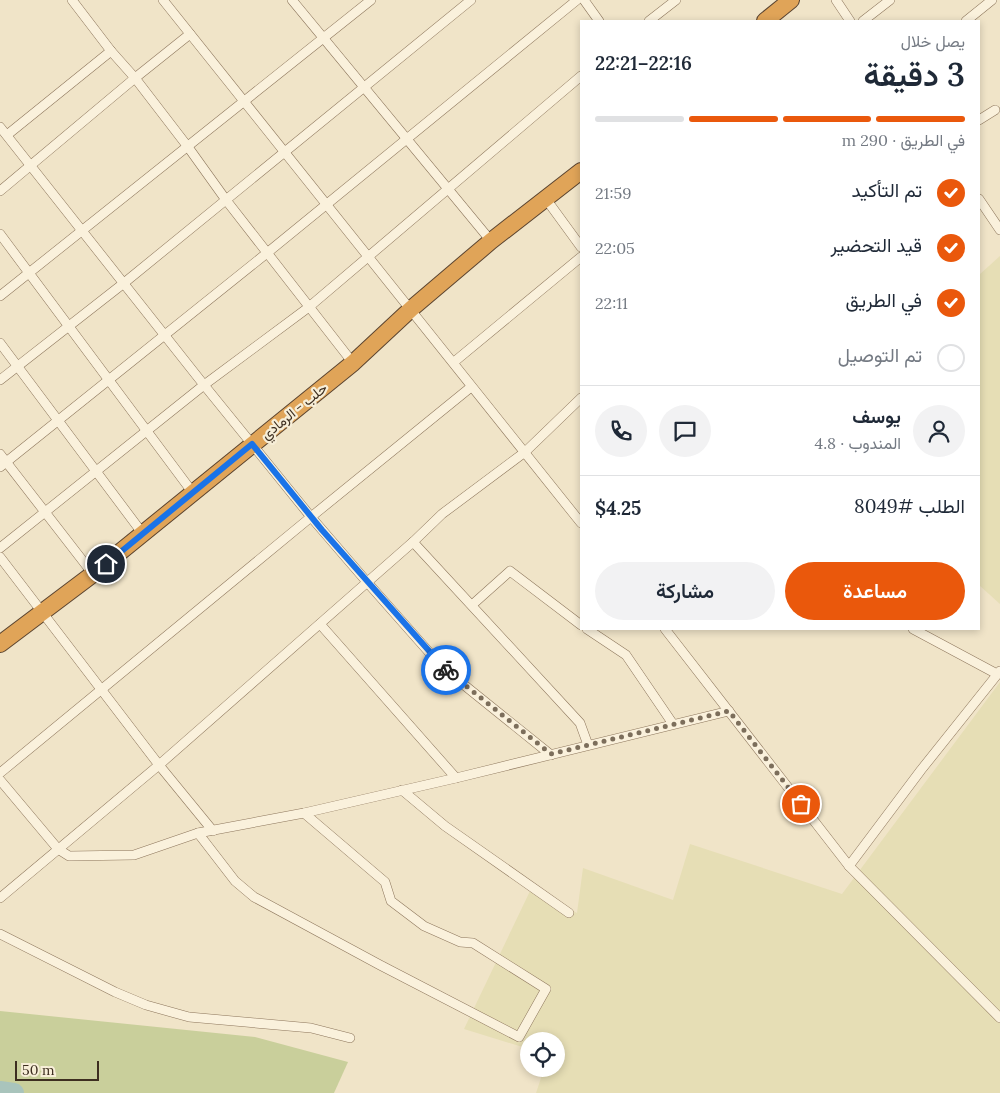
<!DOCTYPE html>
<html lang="ar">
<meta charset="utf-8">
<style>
body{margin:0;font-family:Lora,Vazirmatn,serif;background:#f2f2f3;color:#1f2937;direction:rtl;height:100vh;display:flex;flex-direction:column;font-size:19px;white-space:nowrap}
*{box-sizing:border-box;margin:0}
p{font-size:16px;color:#747a83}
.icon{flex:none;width:28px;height:28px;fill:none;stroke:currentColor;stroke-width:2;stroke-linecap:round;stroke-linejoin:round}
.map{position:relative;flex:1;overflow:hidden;direction:ltr}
.drawer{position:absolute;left:580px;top:20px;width:400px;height:610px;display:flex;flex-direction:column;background:#fff;border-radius:0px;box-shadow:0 2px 8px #0003;direction:rtl}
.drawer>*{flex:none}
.tools{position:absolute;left:520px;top:1032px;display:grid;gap:10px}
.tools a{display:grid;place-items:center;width:45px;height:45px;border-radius:50%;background:#fff;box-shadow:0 2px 8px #0003;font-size:25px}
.scale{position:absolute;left:15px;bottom:12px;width:84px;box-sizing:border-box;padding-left:5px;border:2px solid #3d2e20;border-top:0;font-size:14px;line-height:18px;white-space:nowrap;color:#3d2e20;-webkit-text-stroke:4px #f7eed8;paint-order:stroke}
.pin{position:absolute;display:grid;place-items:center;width:42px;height:42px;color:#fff;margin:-21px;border:2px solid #fff;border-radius:50%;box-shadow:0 1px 5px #0007}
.courier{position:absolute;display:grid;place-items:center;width:50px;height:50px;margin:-25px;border:4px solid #1a73e8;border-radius:50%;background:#fff;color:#222;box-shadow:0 1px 6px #0007}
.headline em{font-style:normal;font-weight:600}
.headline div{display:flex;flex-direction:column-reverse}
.headline{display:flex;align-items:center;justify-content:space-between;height:85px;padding:0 15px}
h1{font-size:32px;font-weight:600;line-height:38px}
.bar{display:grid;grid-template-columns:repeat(4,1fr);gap:8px 5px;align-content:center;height:60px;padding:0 15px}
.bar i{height:6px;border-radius:4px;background:#e0e1e3}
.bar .selected{background:#ea580c}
.bar p{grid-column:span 4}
.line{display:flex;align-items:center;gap:12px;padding:0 15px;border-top:1px solid #e0e1e3}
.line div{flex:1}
.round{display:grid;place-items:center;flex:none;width:52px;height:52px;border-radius:26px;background:#f2f2f3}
ol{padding:0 15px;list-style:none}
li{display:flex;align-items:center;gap:15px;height:55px}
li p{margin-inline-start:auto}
li .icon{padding:5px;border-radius:50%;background:#ea580c;color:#fff;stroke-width:4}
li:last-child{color:#747a83}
li i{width:28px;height:28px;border:2px solid #e0e1e3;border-radius:50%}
.cta{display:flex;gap:10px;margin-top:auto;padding:10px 15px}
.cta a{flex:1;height:58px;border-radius:30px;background:#ea580c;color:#fff;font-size:20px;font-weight:600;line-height:58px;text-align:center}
.cta a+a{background:#f2f2f3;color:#1f2937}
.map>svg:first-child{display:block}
.farmland{fill:#e6deb5}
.green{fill:#c9cf9b}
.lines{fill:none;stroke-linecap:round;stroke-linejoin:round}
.river{stroke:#a9c4bc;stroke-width:20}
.street-casing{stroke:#8d765c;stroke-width:10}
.highway-casing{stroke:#5b4430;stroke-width:18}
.street{stroke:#faf1dc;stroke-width:9}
.highway{stroke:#e0a458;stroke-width:16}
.done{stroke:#7c6e5b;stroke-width:5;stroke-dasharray:0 9}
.route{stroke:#1a73e8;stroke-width:6}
.labels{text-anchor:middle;stroke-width:4.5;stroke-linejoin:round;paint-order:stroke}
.street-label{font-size:14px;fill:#3d2e20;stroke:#f7eed8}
</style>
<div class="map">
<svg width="1000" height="1093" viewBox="0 0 1000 1093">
<rect width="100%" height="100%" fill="#f0e4c8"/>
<g class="farmland">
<polygon points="1000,256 1000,604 979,585 979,275"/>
<polygon points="1000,682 1000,1093 536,1093 544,1069 556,1069 556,1041 529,1041 529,1049 464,1029 531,889 577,913 583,868 673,900 690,844 842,894"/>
</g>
<polygon class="green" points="0,1011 255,1037 348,1062 334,1093 0,1093"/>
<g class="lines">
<polyline class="river" points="0,1091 14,1093"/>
<g class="street-casing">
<g id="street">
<polyline points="72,0 111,51 135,78 188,147 226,200 353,363"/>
<polyline points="163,0 581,523"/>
<polyline points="292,0 491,241"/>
<polyline points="584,0 599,21"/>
<polyline points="836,0 850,21"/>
<polyline points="649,21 676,0"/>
<polyline points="863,21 890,0"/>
<polyline points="966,21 992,0"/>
<polyline points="979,120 995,110"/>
<polyline points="0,127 204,385 311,517 367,582 443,668 551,755"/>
<polyline points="7,135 111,51"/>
<polyline points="0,191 135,78 190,34"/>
<polyline points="546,199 581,247"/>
<polyline points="979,199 1000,230"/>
<polyline points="0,234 193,493"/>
<polyline points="0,296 371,0"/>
<polyline points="0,343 143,534"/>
<polyline points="454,362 581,257"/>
<polyline points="0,380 124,283 471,0"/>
<polyline points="0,454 93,574"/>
<polyline points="0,467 267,253 577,0"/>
<polyline points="413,542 580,723 588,745"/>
<polyline points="0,548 204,385 309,307 581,76"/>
<polyline points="0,557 159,765 213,831"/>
<polyline points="472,605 510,571 581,625"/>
<polyline points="320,624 456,778"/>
<polyline points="587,629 626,655 673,724"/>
<polyline points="665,629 849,866 1000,1018"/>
<polyline points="913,629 997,674"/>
<polyline points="0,773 311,517 471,387"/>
<polyline points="0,780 58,849 69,856 134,855 198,833 304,813 456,778 729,711"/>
<polyline points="402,790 445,826 569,913"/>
<polyline points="198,833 235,881 254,897 380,965 519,1037 546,989 473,943 460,942 424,926 391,901 385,882 304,813"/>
<polyline points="849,866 921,770 1000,671"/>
<polyline points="0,898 159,765 413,542 442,514 525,452 581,398"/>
<polyline points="0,934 115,992 146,1005 189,1017 311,1028 350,1038"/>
</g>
</g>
<g class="highway-casing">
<g id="highway">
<polyline points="765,21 791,0"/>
<polyline points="0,644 93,574 353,363 411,309 491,241 581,171"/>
</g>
</g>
<use href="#street" class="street"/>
<use href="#highway" class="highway"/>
</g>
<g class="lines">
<polyline class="done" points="446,670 551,754 729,711 801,804"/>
<polyline class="route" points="106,564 252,444 322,530 446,670"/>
</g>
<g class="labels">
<g class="street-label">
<text transform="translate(294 411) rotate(-39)" y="5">حلب - الرمادي</text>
</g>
</g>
</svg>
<div class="tools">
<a><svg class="icon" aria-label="locate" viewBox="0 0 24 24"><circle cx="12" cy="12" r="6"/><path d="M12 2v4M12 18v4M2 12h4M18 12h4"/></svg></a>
</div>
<div class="scale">50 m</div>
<div class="pin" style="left:801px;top:804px;background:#ea580c"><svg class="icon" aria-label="bag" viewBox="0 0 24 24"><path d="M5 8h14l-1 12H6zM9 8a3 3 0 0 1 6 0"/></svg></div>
<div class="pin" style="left:106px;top:564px;background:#1f2937"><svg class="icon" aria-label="home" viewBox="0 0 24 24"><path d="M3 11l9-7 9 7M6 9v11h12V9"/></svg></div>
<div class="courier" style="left:446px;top:670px"><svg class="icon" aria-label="bike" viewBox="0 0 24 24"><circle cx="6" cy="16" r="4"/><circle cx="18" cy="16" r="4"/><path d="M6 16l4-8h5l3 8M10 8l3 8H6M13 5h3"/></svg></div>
<section class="drawer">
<div class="headline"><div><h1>3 دقيقة</h1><p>يصل خلال</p></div><em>22:16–22:21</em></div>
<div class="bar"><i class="selected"></i><i class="selected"></i><i class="selected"></i><i></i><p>في الطريق · 290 m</p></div>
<ol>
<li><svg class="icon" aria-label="check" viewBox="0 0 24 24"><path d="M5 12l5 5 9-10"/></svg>تم التأكيد<p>21:59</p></li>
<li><svg class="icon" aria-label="check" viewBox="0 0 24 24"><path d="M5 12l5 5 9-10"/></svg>قيد التحضير<p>22:05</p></li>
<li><svg class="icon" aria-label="check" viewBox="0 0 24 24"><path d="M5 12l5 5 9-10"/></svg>في الطريق<p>22:11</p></li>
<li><i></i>تم التوصيل</li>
</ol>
<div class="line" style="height:90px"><a class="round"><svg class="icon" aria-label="person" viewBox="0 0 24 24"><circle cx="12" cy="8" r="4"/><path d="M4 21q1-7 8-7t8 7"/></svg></a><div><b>يوسف</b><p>المندوب · 4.8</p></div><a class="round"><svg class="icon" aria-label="chat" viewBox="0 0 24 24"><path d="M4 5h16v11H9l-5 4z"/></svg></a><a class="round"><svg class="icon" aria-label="phone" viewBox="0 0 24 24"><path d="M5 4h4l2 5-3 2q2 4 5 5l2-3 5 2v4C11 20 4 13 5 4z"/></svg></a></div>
<div class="line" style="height:65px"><div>الطلب #8049</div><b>$4.25</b></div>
<div class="cta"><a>مساعدة</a><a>مشاركة</a></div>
</section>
</div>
